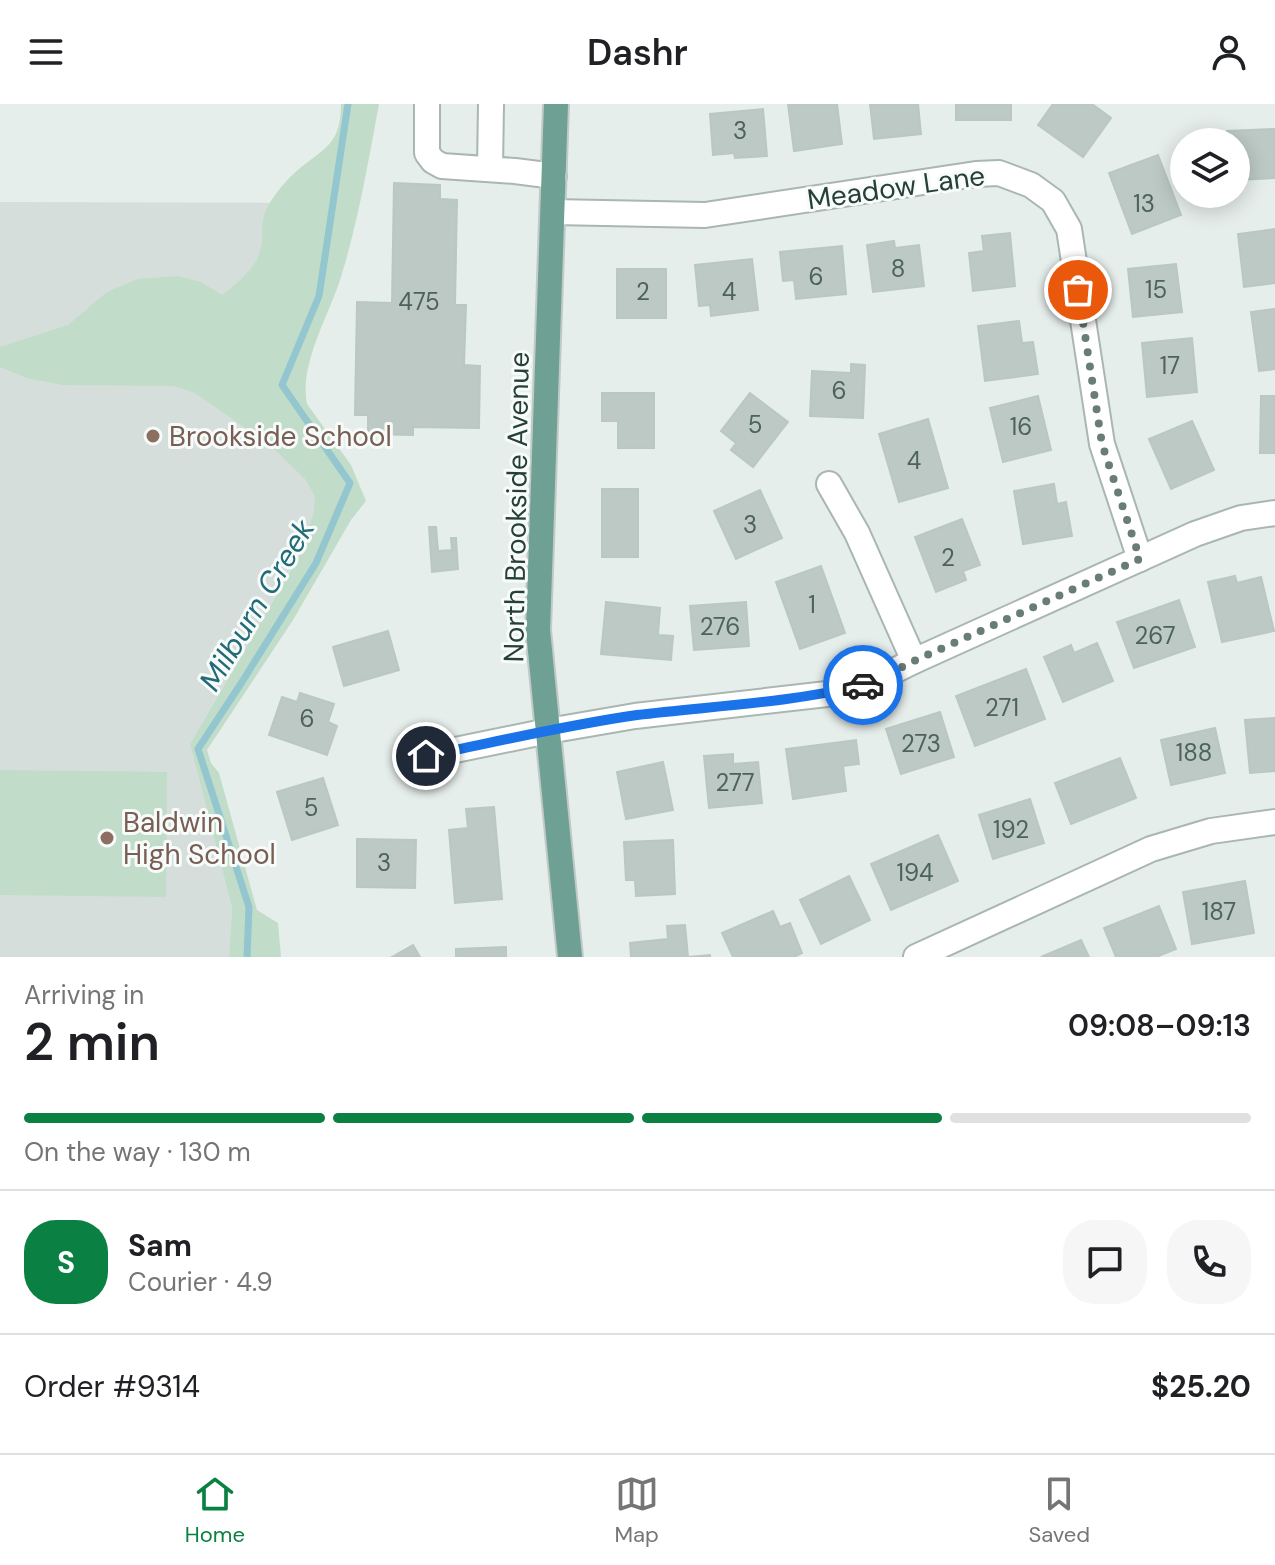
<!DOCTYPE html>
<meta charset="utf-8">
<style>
body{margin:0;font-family:"DM Sans",sans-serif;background:#f6f6f6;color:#202124;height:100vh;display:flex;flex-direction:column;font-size:30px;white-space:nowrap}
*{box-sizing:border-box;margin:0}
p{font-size:26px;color:#757577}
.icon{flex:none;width:44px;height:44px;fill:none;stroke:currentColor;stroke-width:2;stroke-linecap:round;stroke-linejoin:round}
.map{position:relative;height:853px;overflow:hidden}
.details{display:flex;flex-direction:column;background:#fff;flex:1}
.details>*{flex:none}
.buttons{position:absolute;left:1170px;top:24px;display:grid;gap:16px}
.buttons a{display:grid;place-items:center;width:80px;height:80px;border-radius:50%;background:#fff;box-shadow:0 4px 20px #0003;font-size:40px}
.pin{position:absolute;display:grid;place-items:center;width:68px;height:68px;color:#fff;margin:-34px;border:4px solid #fff;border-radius:50%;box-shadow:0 2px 8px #0007}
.courier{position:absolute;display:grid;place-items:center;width:80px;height:80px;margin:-40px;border:6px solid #1a73e8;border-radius:50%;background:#fff;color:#222;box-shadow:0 2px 10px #0007}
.summary em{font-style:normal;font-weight:600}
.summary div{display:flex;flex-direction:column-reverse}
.summary{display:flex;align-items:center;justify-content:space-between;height:136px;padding:0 24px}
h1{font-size:52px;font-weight:600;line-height:60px}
.bar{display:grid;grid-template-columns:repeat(4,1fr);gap:12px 8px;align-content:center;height:96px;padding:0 24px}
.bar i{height:10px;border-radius:6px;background:#e0e0e0}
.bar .active{background:#0b8043}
.bar p{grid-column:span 4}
.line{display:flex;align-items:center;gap:20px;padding:0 24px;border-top:2px solid #e0e0e0}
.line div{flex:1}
.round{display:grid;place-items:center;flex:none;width:84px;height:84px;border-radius:32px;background:#f6f6f6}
header{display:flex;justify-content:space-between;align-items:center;height:104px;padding:0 24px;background:#fff;font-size:36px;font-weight:600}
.tab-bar{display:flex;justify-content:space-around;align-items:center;height:112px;border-top:2px solid #e0e0e0;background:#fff;font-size:22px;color:#757577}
.tab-bar a{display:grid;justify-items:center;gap:4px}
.tab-bar .active{color:#0b8043}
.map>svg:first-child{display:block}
.built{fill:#d5deda}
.green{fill:#c1ddc9}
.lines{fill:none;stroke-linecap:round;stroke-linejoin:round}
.stream{stroke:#93c6cf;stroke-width:7}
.building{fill:#bcc9c4;stroke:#b9c8c1;stroke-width:2}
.minor-casing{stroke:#a9b6b2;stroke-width:28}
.major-casing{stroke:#c2cac7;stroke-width:28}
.minor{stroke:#fff;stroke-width:24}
.major{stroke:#6ea093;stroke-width:24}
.done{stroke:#697d77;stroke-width:8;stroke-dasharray:0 14.4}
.route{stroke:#1a73e8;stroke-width:10}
.education-dot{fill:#8d6e63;stroke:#f7fbf9;stroke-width:3}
.labels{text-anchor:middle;stroke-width:6;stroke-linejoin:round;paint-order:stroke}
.number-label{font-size:24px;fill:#4c625b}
.street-label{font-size:28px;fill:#264038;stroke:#f7fbf9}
.education-label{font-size:28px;fill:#785e54;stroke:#f7fbf9;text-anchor:start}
.water-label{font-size:30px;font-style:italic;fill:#236b78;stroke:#f7fbf9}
</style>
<header><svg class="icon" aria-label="menu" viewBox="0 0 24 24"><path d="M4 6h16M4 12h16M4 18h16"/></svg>Dashr<svg class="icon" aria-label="person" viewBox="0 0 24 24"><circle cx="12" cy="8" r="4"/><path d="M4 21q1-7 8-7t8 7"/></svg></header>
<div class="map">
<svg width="1275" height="853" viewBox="0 0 1275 853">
<rect width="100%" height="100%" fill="#e6eeeb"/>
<polygon class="built" points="0,98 321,99 272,281 338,383 190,640 232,804 229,853 0,853"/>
<g class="green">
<path d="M341,0H379C368,59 358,119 340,176C328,213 299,261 307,300L351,361L366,397L351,416L293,516L207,646L211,659L219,669L257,806L278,819L281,853H229L232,804L190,640L304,443L314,407L315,393L305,375L271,342L195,289L175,282L63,281L27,274L0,263V243L68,221L107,188L138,175L178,172L201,178L222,191C240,177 260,162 262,137C263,123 261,115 268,102C276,88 288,74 300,64C327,43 341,38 341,0Z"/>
<polygon points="0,666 167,668 166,793 0,791"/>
</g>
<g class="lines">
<polyline class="stream" points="247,853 249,803 198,645 242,578 316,459 350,379 282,281 319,192 348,0"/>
</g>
<g class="building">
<polygon points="788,0 837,0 842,40 794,47"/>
<polygon points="870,0 918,0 921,30 874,35"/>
<rect x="956" y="0" width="55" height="16"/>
<polygon points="1053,0 1092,0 1111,14 1083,53 1038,21"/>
<polygon points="763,5 767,52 735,54 734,49 713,51 710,10"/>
<polygon points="1275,25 1275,74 1236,76 1236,38 1227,38 1227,27"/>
<polygon points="1158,51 1181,111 1132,130 1109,69"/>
<polygon points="394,79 440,81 440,95 457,96 455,201 466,201 464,261 480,262 479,324 413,323 413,331 368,330 368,311 355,311 357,198 392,199"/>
<polygon points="1275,125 1275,179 1244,183 1238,130"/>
<polygon points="1010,129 1015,182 973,187 969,149 984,147 982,132"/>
<polygon points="894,137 895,144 919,141 924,182 873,188 867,141"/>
<polygon points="842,142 846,190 796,195 794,176 783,177 780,148"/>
<polygon points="752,155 758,206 711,212 710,201 699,202 695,161"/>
<polygon points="1176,160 1182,208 1133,213 1128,165"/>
<rect x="617" y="165" width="49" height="49"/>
<polygon points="1275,205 1275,265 1259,267 1251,208"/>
<polygon points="1019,217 1022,239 1033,238 1038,270 985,277 978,222"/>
<polygon points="1192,234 1197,288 1147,293 1142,239"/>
<polygon points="851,260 865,261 863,314 810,312 812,267 851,269"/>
<polygon points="602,289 654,289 654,344 618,344 618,317 602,317"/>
<polygon points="750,289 788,318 753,363 731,346 736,339 721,327"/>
<polygon points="1038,292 1051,346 1003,358 990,304"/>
<polygon points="1261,292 1275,292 1275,349 1260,349"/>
<polygon points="928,315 948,384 899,398 879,330"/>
<polygon points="1192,317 1214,366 1171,385 1149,335"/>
<polygon points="1054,380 1057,400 1066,398 1072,432 1023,440 1014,387"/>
<rect x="602" y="385" width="36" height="68"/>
<polygon points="760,386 782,434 736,455 714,407"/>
<polygon points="962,415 980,461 963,467 966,476 936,488 915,433"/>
<polygon points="429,423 436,423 438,447 452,446 451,434 456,434 458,465 432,468"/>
<polygon points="821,462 845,529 800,545 776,478"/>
<polygon points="1235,472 1237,479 1261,473 1274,527 1222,538 1208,478"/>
<polygon points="1179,496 1195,543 1134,564 1117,518"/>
<polygon points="606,498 660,504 658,531 673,532 671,556 601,550"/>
<polygon points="746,498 749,542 694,546 690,502"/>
<polygon points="388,527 399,566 344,582 333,543"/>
<polygon points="1097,539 1113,577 1063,598 1044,553 1071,541 1074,549"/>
<polygon points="1026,565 1045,615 975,642 956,592"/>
<polygon points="300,589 334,600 328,618 337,622 327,651 269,631 282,593 297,598"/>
<polygon points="940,608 954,653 901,670 886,625"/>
<polygon points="1275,614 1275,667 1250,669 1245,616"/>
<polygon points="1215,624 1225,669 1171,681 1161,636"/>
<polygon points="856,636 859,660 843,662 846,687 793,695 786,645"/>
<polygon points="733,650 733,660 758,658 762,699 709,704 704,652"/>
<polygon points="1120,654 1136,694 1071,720 1055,679"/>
<polygon points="663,658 673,706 626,715 617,668"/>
<polygon points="323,674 338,721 292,736 277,688"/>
<polygon points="1030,695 1044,739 993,755 979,711"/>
<polygon points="494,703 502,795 455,799 449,726 468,724 466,705"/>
<polygon points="938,731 958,777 891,806 871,760"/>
<polygon points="357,735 416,736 415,784 357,783"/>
<polygon points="673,736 675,790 636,792 635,776 626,776 624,738"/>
<polygon points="849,772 870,816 821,840 800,796"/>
<polygon points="1245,777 1254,829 1192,840 1183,788"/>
<polygon points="1159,802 1176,845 1156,853 1116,853 1104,824"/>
<polygon points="773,807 780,823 790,819 802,849 794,853 733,853 722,829"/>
<polygon points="685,821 688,853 710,851 710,853 631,853 630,839 668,835 667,822"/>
<polygon points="1081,836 1089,853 1041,853"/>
<polygon points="413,841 420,853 392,853"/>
<polygon points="506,843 506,853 456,853 456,845"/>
</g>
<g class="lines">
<g class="minor-casing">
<g id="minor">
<polyline points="427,0 427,49 433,57 442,62 515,67 554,72"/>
<polyline points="490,65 491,0"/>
<polyline points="553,108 705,111 976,70 999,69 1031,81 1053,97 1069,125 1102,340 1140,455"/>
<polyline points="829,380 857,429 914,557"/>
<polyline points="426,652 548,627 635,612 827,590 870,579 914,557 1195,430 1241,414 1275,409"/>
<polyline points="916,853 1151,745 1211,727 1275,718"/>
</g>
</g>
<g class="major-casing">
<polyline id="major" points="556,0 538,526 570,853"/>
</g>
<use href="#minor" class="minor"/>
<use href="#major" class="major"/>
</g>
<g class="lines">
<polyline class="done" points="863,581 870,579 914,557 1140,455 1102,340 1078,186"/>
<path class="route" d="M426,652C496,638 566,621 637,611C712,602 789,599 863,581"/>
</g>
<g class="education-dot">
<circle cx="153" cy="332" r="8"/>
<circle cx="107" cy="734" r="8"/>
</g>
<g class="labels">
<g class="number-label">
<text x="740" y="35">3</text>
<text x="1144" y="108">13</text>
<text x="898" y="173">8</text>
<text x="816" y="181">6</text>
<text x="1156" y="194">15</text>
<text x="643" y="196">2</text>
<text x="729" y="196">4</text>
<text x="419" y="206">475</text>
<text x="1170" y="270">17</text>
<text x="839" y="295">6</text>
<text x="755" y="329">5</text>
<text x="1021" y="331">16</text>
<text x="914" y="365">4</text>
<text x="750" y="429">3</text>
<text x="948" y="462">2</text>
<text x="812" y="509">1</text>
<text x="720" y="531">276</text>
<text x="1155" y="540">267</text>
<text x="1002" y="612">271</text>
<text x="307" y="623">6</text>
<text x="921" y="648">273</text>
<text x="1194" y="657">188</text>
<text x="735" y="687">277</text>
<text x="311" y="712">5</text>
<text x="1011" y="734">192</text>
<text x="384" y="767">3</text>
<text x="915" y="777">194</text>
<text x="1219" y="816">187</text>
</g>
<g class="street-label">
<text transform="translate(896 83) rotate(-8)" y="10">Meadow Lane</text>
<text transform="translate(516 403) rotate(-89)" y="10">North Brookside Avenue</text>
</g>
<g class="education-label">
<text x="169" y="342">Brookside School</text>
<text x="123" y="728">Baldwin<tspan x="123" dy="32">High School</tspan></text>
</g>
<g class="water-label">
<text transform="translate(257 501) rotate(-59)" y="10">Milburn Creek</text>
</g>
</g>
</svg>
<div class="buttons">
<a><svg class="icon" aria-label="layers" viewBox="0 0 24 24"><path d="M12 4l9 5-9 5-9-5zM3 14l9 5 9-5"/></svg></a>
</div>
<div class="pin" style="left:1078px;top:186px;background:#ea580c"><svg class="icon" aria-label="bag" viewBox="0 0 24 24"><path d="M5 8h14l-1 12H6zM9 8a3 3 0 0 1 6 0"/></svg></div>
<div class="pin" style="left:426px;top:652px;background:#1f2937"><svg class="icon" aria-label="home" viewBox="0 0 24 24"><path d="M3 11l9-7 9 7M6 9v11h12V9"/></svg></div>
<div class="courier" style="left:863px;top:581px"><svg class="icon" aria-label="car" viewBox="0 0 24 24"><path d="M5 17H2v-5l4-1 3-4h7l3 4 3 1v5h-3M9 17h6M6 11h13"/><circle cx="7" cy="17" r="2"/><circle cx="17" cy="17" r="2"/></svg></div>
</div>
<section class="details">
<div class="summary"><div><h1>2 min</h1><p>Arriving in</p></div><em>09:08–09:13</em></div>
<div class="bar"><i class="active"></i><i class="active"></i><i class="active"></i><i></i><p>On the way · 130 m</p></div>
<div class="line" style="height:144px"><b class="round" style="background:#0b8043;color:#fff">S</b><div><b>Sam</b><p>Courier · 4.9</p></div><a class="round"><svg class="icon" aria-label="chat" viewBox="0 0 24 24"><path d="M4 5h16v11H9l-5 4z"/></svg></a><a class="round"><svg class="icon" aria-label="phone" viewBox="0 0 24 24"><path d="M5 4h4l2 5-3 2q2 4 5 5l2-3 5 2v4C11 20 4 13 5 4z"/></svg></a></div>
<div class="line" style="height:104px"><div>Order #9314</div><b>$25.20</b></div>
</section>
<nav class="tab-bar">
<a class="active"><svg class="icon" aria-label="home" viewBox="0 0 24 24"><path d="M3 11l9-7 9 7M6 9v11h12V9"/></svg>Home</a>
<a><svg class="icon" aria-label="map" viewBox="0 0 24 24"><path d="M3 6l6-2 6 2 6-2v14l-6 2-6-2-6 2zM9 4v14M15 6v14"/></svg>Map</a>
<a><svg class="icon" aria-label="saved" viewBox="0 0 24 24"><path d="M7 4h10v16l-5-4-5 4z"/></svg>Saved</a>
</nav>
